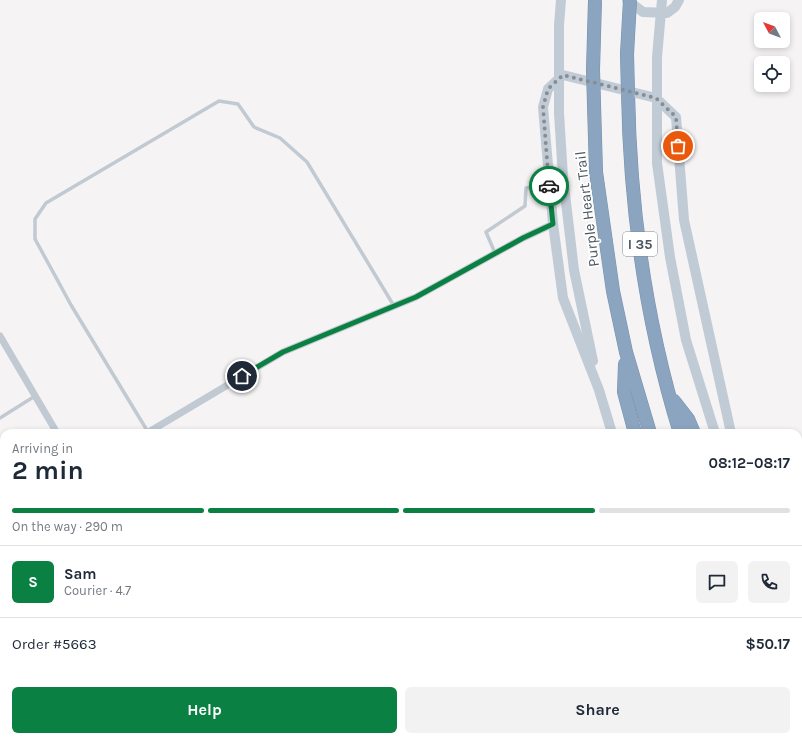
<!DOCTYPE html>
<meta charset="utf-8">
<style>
body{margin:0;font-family:Karla,sans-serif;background:#f2f2f3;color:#1f2937;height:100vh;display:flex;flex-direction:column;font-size:15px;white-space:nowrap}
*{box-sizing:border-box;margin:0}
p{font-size:13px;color:#747a83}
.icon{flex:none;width:22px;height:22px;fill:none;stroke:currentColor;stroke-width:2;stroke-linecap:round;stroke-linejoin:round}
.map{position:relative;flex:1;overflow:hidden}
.details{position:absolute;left:0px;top:429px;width:802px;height:312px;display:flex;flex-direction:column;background:#fff;border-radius:12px 12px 0 0;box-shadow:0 2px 6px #0003}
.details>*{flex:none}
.needle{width:26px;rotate:311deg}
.buttons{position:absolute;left:754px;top:12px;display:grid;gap:8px}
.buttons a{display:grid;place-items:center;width:36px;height:36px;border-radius:6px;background:#fff;box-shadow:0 2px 6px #0003;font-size:20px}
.pin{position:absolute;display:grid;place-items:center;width:34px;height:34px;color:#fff;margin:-17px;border:2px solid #fff;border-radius:50%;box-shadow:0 1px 4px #0007}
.courier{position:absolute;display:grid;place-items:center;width:40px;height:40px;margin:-20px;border:3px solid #0b8043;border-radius:50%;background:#fff;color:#222;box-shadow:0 1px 5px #0007}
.headline em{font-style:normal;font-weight:700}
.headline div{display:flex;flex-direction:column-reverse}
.headline{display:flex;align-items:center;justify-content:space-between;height:68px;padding:0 12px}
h1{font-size:26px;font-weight:700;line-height:30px}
.bar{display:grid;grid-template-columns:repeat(4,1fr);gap:6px 4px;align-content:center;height:48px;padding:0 12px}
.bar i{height:5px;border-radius:3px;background:#e0e1e3}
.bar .current{background:#0b8043}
.bar p{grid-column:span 4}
.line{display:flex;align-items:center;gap:10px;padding:0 12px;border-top:1px solid #e0e1e3}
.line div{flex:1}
.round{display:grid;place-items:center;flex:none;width:42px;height:42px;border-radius:6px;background:#f2f2f3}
.primary-button{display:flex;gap:8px;margin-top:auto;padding:8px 12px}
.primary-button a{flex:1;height:46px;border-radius:6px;background:#0b8043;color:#fff;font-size:16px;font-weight:700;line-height:46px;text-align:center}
.primary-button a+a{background:#f2f2f3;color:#1f2937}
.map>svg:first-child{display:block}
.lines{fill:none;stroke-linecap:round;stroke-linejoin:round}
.stream{stroke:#90daee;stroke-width:2.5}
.highway-casing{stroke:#7690ad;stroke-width:14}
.lane{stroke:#c1cad2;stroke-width:3.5}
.street{stroke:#c1cad2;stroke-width:7}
.secondary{stroke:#c1cbd6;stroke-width:10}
.highway{stroke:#8ba5c1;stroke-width:13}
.highway-bridge-casing{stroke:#7690ad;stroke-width:14;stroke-linecap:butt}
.secondary-bridge{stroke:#c1cbd6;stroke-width:10}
.highway-bridge{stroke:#8ba5c1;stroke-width:13}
.done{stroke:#868d94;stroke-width:4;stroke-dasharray:0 7.2}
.route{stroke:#0b8043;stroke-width:5}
.labels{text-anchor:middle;stroke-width:3.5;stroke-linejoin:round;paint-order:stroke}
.shield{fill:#fff;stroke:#808990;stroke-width:1}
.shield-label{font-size:14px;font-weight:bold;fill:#4a5661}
.street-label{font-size:15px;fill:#4a5661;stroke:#fff}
</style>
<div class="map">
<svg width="802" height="741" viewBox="0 0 802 741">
<rect width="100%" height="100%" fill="#f5f3f3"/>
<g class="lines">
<polyline class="stream" points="614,737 614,741"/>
<g class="highway-casing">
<g id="highway">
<path d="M628,93C630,208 646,323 680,433"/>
<polyline points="596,172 613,291 626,352 650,433"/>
<polyline points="625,364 624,392 635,433"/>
<polyline points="674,401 688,419 694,433"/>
<polyline points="798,635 802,641"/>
<polyline points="798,686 802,693"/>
<polyline points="762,737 764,741"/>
<polyline points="791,737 793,741"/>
</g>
</g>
<g class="lane">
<polyline points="495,253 486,232 525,206 526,188 548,185"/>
<polyline points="0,418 35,396"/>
<polyline points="148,432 71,305 35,239 35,219 46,203 219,101 238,104 254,127 280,138 307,162 394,306"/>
<polyline points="81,737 83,741"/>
<polyline points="0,740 5,737"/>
</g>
<g class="street">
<polyline points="0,336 57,433"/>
<polyline points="147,433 283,352 416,297 523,238 553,224"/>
<polyline points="0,521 4,519"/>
<polyline points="667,737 668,741"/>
</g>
<g class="secondary">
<polyline points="627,0 643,12 667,13 675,7 679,0"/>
<polyline points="559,113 563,177 574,270 593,361"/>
<polyline points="657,163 670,257 686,340 715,433"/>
<polyline points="612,433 599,390 563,298 553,224 543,107 548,89 563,75 656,98 676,117 684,220 731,433"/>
<polyline points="798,592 802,601"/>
<polyline points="746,737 749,741"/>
</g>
<use href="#highway" class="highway"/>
<g class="highway-bridge-casing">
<g id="highway-bridge">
<polyline points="595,0 593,70 596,172"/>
<polyline points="628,93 627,54 630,0"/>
</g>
</g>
<g class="secondary-bridge">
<polyline points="559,113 559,25 561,0"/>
<polyline points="657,163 657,57 662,0"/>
</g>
<use href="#highway-bridge" class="highway-bridge"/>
</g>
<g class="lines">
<polyline class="done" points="549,186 543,107 548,89 563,75 656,98 676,117 678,146"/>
<polyline class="route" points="242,376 283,352 416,297 523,238 553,224 549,186"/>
</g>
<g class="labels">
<rect class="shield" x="623" y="232" width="34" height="24" rx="3"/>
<g class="shield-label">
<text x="640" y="249">I 35</text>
</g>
<g class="street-label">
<text transform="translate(587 209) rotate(-97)" y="5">Purple Heart Trail</text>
</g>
</g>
</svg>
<div class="buttons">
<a><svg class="needle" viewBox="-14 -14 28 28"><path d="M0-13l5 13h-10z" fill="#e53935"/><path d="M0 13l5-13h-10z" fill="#747a83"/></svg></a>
<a><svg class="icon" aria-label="locate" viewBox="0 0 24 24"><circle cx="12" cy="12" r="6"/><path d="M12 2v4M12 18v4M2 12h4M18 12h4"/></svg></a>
</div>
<div class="pin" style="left:678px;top:146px;background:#ea580c"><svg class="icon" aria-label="bag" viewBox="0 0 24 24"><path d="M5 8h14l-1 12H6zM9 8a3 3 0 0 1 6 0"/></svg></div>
<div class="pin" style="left:242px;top:376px;background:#1f2937"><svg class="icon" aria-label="home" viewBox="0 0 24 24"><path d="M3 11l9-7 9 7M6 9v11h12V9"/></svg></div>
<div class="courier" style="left:549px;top:186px"><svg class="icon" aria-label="car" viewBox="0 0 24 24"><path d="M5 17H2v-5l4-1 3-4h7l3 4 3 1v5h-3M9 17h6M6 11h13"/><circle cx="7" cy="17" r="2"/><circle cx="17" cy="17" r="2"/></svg></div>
<section class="details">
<div class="headline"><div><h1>2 min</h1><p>Arriving in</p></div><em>08:12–08:17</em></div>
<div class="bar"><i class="current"></i><i class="current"></i><i class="current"></i><i></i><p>On the way · 290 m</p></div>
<div class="line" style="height:72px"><b class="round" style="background:#0b8043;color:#fff">S</b><div><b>Sam</b><p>Courier · 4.7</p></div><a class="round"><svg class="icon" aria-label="chat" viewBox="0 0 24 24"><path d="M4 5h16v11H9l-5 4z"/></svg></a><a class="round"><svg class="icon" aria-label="phone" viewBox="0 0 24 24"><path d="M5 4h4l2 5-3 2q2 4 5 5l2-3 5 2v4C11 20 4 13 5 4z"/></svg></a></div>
<div class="line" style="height:52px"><div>Order #5663</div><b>$50.17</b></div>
<div class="primary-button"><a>Help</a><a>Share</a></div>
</section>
</div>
